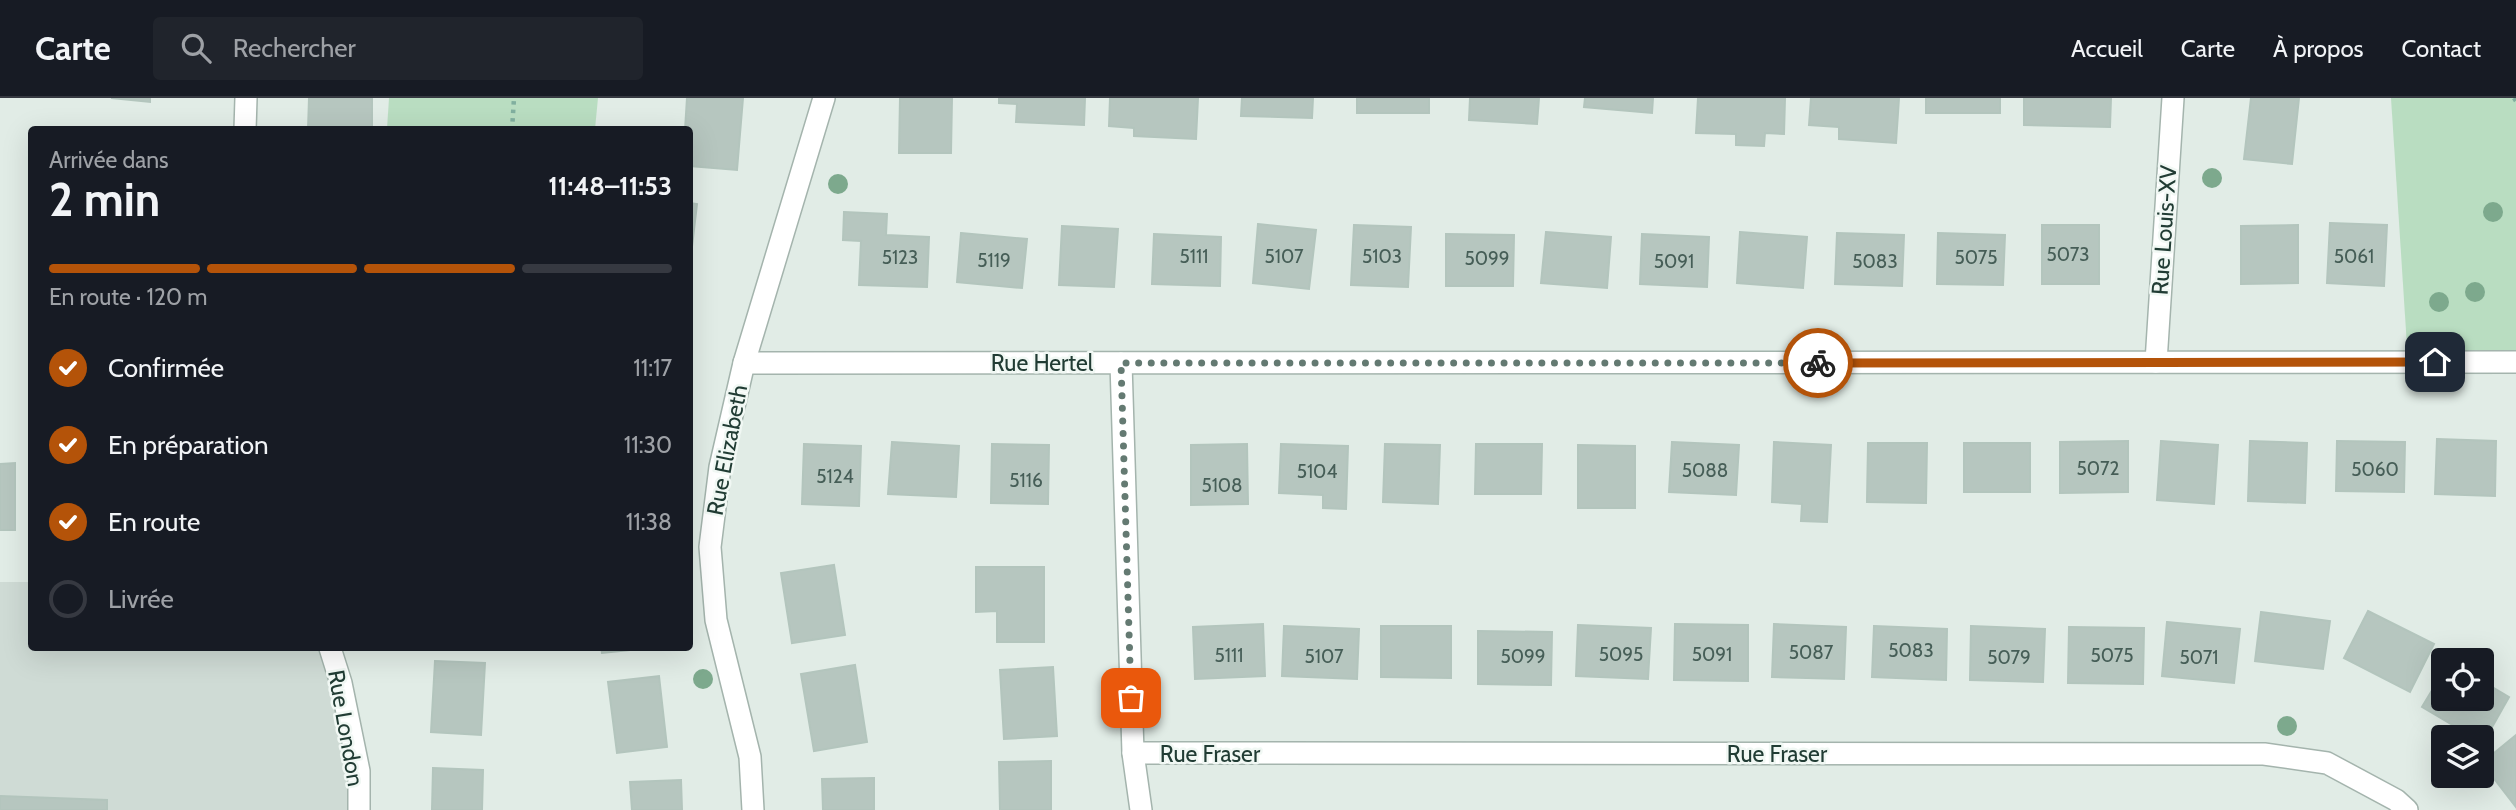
<!DOCTYPE html>
<html lang="fr">
<meta charset="utf-8">
<style>
body{margin:0;font-family:Cabin,sans-serif;background:#20242c;color:#f1f3f6;height:100vh;display:flex;flex-direction:column;font-size:26px;white-space:nowrap}
*{box-sizing:border-box;margin:0}
p{font-size:23px;color:#9ea1a6}
.icon{flex:none;width:38px;height:38px;fill:none;stroke:currentColor;stroke-width:2;stroke-linecap:round;stroke-linejoin:round}
.map{position:relative;flex:1;overflow:hidden}
.sheet{position:absolute;left:28px;top:28px;width:665px;height:525px;display:flex;flex-direction:column;background:#171b24;border-radius:7px;box-shadow:0 7px 28px #0002}
.sheet>*{flex:none}
.buttons{position:absolute;left:2431px;top:550px;display:grid;gap:14px}
.buttons a{display:grid;place-items:center;width:63px;height:63px;border-radius:7px;background:#171b24;box-shadow:0 7px 28px #0002;font-size:35px}
.pin{position:absolute;display:grid;place-items:center;width:60px;height:60px;color:#fff;margin:-30px;border-radius:14px;box-shadow:0 4px 10px #0006}
.courier{position:absolute;display:grid;place-items:center;width:70px;height:70px;margin:-35px;border:5px solid #b45309;border-radius:50%;background:#fff;color:#222;box-shadow:0 2px 9px #0007}
.overview em{font-style:normal;font-weight:700}
.overview div{display:flex;flex-direction:column-reverse}
.overview{display:flex;align-items:center;justify-content:space-between;height:119px;padding:0 21px}
h1{font-size:46px;font-weight:700;line-height:52px}
.bar{display:grid;grid-template-columns:repeat(4,1fr);gap:10px 7px;align-content:center;height:84px;padding:0 21px}
.bar i{height:9px;border-radius:5px;background:#363941}
.bar .current{background:#b45309}
.bar p{grid-column:span 4}
ol{padding:0 21px;list-style:none}
li{display:flex;align-items:center;gap:21px;height:77px}
li p{margin-inline-start:auto}
li .icon{padding:7px;border-radius:50%;background:#b45309;color:#fff;stroke-width:4}
li:last-child{color:#9ea1a6}
li i{width:38px;height:38px;border:4px solid #363941;border-radius:50%}
header{display:flex;align-items:center;gap:42px;box-sizing:border-box;height:98px;padding:0 35px;background:#171b24;border-bottom:2px solid #363941}
header strong{font-size:33px}
nav{display:flex;gap:38px;margin-inline-start:auto;font-size:24px}
.search{width:490px;height:63px;background:#20242c;display:flex;align-items:center;gap:18px;box-sizing:border-box;padding:0 24px;border-radius:7px;color:#9ea1a6;font-size:26px}
.map>svg:first-child{display:block}
.built{fill:#cfdbd5}
.green{fill:#b9ddc1}
.building{fill:#b6c6bf;stroke:#b3c5bd;stroke-width:2}
.lines{fill:none;stroke-linecap:round;stroke-linejoin:round}
.minor-casing{stroke:#a4b4ad;stroke-width:24}
.path{stroke:#81af9f;stroke-width:4.5;stroke-dasharray:3.5 5;stroke-linecap:butt}
.minor{stroke:#fff;stroke-width:21}
.tree{fill:#7da98d}
.done{stroke:#647a72;stroke-width:7;stroke-dasharray:0 12.6}
.route{stroke:#b45309;stroke-width:9}
.labels{text-anchor:middle;stroke-width:5;stroke-linejoin:round;paint-order:stroke}
.number-label{font-size:19px;fill:#465e57}
.street-label{font-size:23px;fill:#213c34;stroke:#f1f8f4}
</style>
<header>
<strong>Carte</strong>
<div class="search"><svg class="icon" aria-label="search" viewBox="0 0 24 24"><circle cx="10" cy="10" r="6"/><path d="M15 15l6 6"/></svg>Rechercher</div>
<nav><a>Accueil</a><a>Carte</a><a>À propos</a><a>Contact</a></nav>
</header>
<div class="map">
<svg width="2516" height="712" viewBox="0 0 2516 712">
<rect width="100%" height="100%" fill="#e1ece6"/>
<polygon class="built" points="0,484 31,484 32,550 330,550 359,712 0,712"/>
<g class="green">
<polygon points="389,0 598,0 595,31 387,31"/>
<polygon points="2391,0 2516,0 2516,264 2408,264"/>
</g>
<g class="building">
<polygon points="111,0 150,0 150,4"/>
<polygon points="309,0 372,0 372,32 308,32"/>
<polygon points="687,0 743,0 737,72 690,68 690,32 685,32"/>
<polygon points="900,0 952,0 951,55 899,55"/>
<polygon points="999,0 1085,0 1084,27 1016,24 1017,6 999,5"/>
<polygon points="1110,0 1198,0 1196,41 1134,38 1134,30 1109,28"/>
<polygon points="1242,0 1313,0 1312,20 1241,18"/>
<rect x="1357" y="0" width="72" height="15"/>
<polygon points="1470,0 1539,0 1537,26 1469,22"/>
<polygon points="1585,0 1653,0 1652,15 1584,9"/>
<polygon points="1698,0 1785,0 1784,36 1765,35 1764,48 1736,47 1736,36 1696,35"/>
<polygon points="1811,0 1899,0 1896,45 1839,41 1839,29 1809,27"/>
<rect x="1926" y="0" width="74" height="15"/>
<polygon points="2024,0 2111,0 2110,29 2024,27"/>
<polygon points="2251,0 2299,0 2292,66 2244,61"/>
<polygon points="690,105 697,106 691,157 690,157"/>
<polygon points="844,114 887,116 886,137 929,139 927,189 859,187 861,143 843,142"/>
<polygon points="2330,125 2387,127 2384,188 2327,185"/>
<polygon points="1258,126 1316,132 1309,191 1253,185"/>
<polygon points="1354,127 1411,129 1408,189 1351,187"/>
<rect x="2042" y="127" width="57" height="59"/>
<polygon points="2298,127 2298,185 2241,186 2241,128"/>
<polygon points="1062,128 1118,131 1114,189 1059,187"/>
<polygon points="1546,134 1611,139 1607,190 1541,185"/>
<polygon points="1740,134 1807,139 1803,190 1737,185"/>
<polygon points="961,135 1027,141 1022,190 957,184"/>
<polygon points="1837,135 1904,137 1902,188 1835,186"/>
<polygon points="1938,135 2005,137 2003,187 1937,186"/>
<polygon points="1154,136 1221,139 1220,188 1152,186"/>
<polygon points="1446,136 1514,137 1513,188 1446,188"/>
<polygon points="1642,136 1709,139 1707,189 1640,186"/>
<polygon points="2437,341 2496,343 2495,398 2435,396"/>
<polygon points="2128,343 2128,394 2060,395 2060,344"/>
<polygon points="2161,343 2218,347 2214,406 2157,402"/>
<polygon points="2250,343 2307,345 2305,405 2248,403"/>
<polygon points="2337,343 2405,344 2404,394 2336,393"/>
<polygon points="892,344 959,348 956,399 888,396"/>
<polygon points="1672,344 1739,347 1736,397 1669,394"/>
<polygon points="1774,344 1831,347 1827,424 1801,423 1802,406 1772,404"/>
<polygon points="1868,345 1927,345 1926,405 1867,404"/>
<rect x="1964" y="345" width="66" height="49"/>
<polygon points="804,346 861,348 859,408 802,406"/>
<polygon points="992,346 1049,347 1048,406 991,405"/>
<polygon points="1247,346 1248,406 1191,407 1191,347"/>
<polygon points="1281,346 1348,348 1346,411 1323,410 1323,397 1279,395"/>
<polygon points="1385,346 1440,347 1438,406 1383,404"/>
<polygon points="1476,346 1542,346 1541,396 1475,396"/>
<polygon points="1578,347 1635,348 1635,410 1578,410"/>
<polygon points="15,365 15,432 0,432 0,366"/>
<polygon points="834,467 845,537 792,545 781,475"/>
<polygon points="976,469 1044,469 1044,544 997,544 997,513 976,514"/>
<polygon points="2368,513 2434,546 2410,594 2344,560"/>
<polygon points="2261,514 2330,523 2323,571 2255,563"/>
<polygon points="2167,524 2240,531 2234,585 2162,578"/>
<polygon points="1263,526 1265,578 1195,581 1193,529"/>
<polygon points="1675,526 1748,527 1748,583 1674,582"/>
<polygon points="1774,526 1846,529 1844,581 1772,579"/>
<polygon points="1578,527 1651,530 1648,581 1576,578"/>
<polygon points="1284,528 1359,531 1357,581 1282,578"/>
<polygon points="1381,528 1451,528 1451,580 1381,579"/>
<polygon points="1874,528 1947,531 1946,582 1872,579"/>
<polygon points="1971,528 2045,531 2043,584 1970,582"/>
<polygon points="2069,529 2144,530 2143,586 2068,585"/>
<polygon points="1478,533 1552,534 1551,587 1478,586"/>
<polygon points="601,550 650,550 602,555"/>
<polygon points="435,563 485,565 481,637 431,634"/>
<polygon points="855,567 867,644 814,653 801,576"/>
<polygon points="1053,569 1057,638 1004,641 1000,572"/>
<polygon points="2443,574 2443,600 2482,600 2482,583 2509,599 2483,645 2482,639 2473,639 2422,609"/>
<polygon points="659,578 667,649 617,655 608,584"/>
<polygon points="2516,637 2516,709 2482,665"/>
<polygon points="1051,663 1051,712 1000,712 999,664"/>
<polygon points="433,670 483,672 482,712 432,712"/>
<polygon points="874,680 874,712 823,712 822,681"/>
<polygon points="681,682 682,712 632,712 630,684"/>
<polygon points="0,698 107,702 107,712 0,712"/>
</g>
<g class="lines">
<g class="minor-casing">
<g id="minor">
<polyline points="245,32 246,0"/>
<polyline points="2156,264 2173,0"/>
<polyline points="744,265 2516,264"/>
<polyline points="1121,265 1133,655 1141,712"/>
<polyline points="330,550 341,585 359,673 359,712"/>
<polyline points="1133,655 2264,656 2327,665 2396,702 2407,712"/>
<polyline points="753,712 750,659 716,522 710,449 720,369 744,265 824,0"/>
</g>
</g>
<g class="path">
<polyline points="2514,0 2516,3"/>
<polyline points="512,32 514,0"/>
</g>
<use href="#minor" class="minor"/>
</g>
<g class="tree">
<circle cx="2212" cy="80" r="10"/>
<circle cx="838" cy="86" r="10"/>
<circle cx="2493" cy="114" r="10"/>
<circle cx="2475" cy="194" r="10"/>
<circle cx="2439" cy="204" r="10"/>
<circle cx="703" cy="581" r="10"/>
<circle cx="2287" cy="628" r="10"/>
</g>
<g class="lines">
<polyline class="done" points="1131,600 1121,265 1818,265"/>
<polyline class="route" points="1818,265 2435,264"/>
</g>
<g class="labels">
<g class="number-label">
<text x="2068" y="163">5073</text>
<text x="1194" y="165">5111</text>
<text x="1284" y="165">5107</text>
<text x="1382" y="165">5103</text>
<text x="2354" y="165">5061</text>
<text x="900" y="166">5123</text>
<text x="1976" y="166">5075</text>
<text x="1487" y="167">5099</text>
<text x="994" y="169">5119</text>
<text x="1674" y="170">5091</text>
<text x="1875" y="170">5083</text>
<text x="2098" y="377">5072</text>
<text x="2375" y="378">5060</text>
<text x="1705" y="379">5088</text>
<text x="1317" y="380">5104</text>
<text x="835" y="385">5124</text>
<text x="1026" y="389">5116</text>
<text x="1222" y="394">5108</text>
<text x="1911" y="559">5083</text>
<text x="1811" y="561">5087</text>
<text x="1621" y="563">5095</text>
<text x="1712" y="563">5091</text>
<text x="1229" y="564">5111</text>
<text x="2112" y="564">5075</text>
<text x="1324" y="565">5107</text>
<text x="1523" y="565">5099</text>
<text x="2009" y="566">5079</text>
<text x="2199" y="566">5071</text>
</g>
<g class="street-label">
<text transform="translate(2164 132) rotate(-86)" y="8">Rue Louis-XV</text>
<text x="1042" y="273">Rue Hertel</text>
<text transform="translate(727 352) rotate(-79)" y="8">Rue Elizabeth</text>
<text transform="translate(346 630) rotate(80)" y="8">Rue London</text>
<text x="1210" y="664">Rue Fraser</text>
<text x="1777" y="664">Rue Fraser</text>
</g>
</g>
</svg>
<div class="buttons">
<a><svg class="icon" aria-label="locate" viewBox="0 0 24 24"><circle cx="12" cy="12" r="6"/><path d="M12 2v4M12 18v4M2 12h4M18 12h4"/></svg></a>
<a><svg class="icon" aria-label="layers" viewBox="0 0 24 24"><path d="M12 4l9 5-9 5-9-5zM3 14l9 5 9-5"/></svg></a>
</div>
<div class="pin" style="left:1131px;top:600px;background:#ea580c"><svg class="icon" aria-label="bag" viewBox="0 0 24 24"><path d="M5 8h14l-1 12H6zM9 8a3 3 0 0 1 6 0"/></svg></div>
<div class="pin" style="left:2435px;top:264px;background:#1f2937"><svg class="icon" aria-label="home" viewBox="0 0 24 24"><path d="M3 11l9-7 9 7M6 9v11h12V9"/></svg></div>
<div class="courier" style="left:1818px;top:265px"><svg class="icon" aria-label="bike" viewBox="0 0 24 24"><circle cx="6" cy="16" r="4"/><circle cx="18" cy="16" r="4"/><path d="M6 16l4-8h5l3 8M10 8l3 8H6M13 5h3"/></svg></div>
<section class="sheet">
<div class="overview"><div><h1>2 min</h1><p>Arrivée dans</p></div><em>11:48–11:53</em></div>
<div class="bar"><i class="current"></i><i class="current"></i><i class="current"></i><i></i><p>En route · 120 m</p></div>
<ol>
<li><svg class="icon" aria-label="check" viewBox="0 0 24 24"><path d="M5 12l5 5 9-10"/></svg>Confirmée<p>11:17</p></li>
<li><svg class="icon" aria-label="check" viewBox="0 0 24 24"><path d="M5 12l5 5 9-10"/></svg>En préparation<p>11:30</p></li>
<li><svg class="icon" aria-label="check" viewBox="0 0 24 24"><path d="M5 12l5 5 9-10"/></svg>En route<p>11:38</p></li>
<li><i></i>Livrée</li>
</ol>
</section>
</div>
